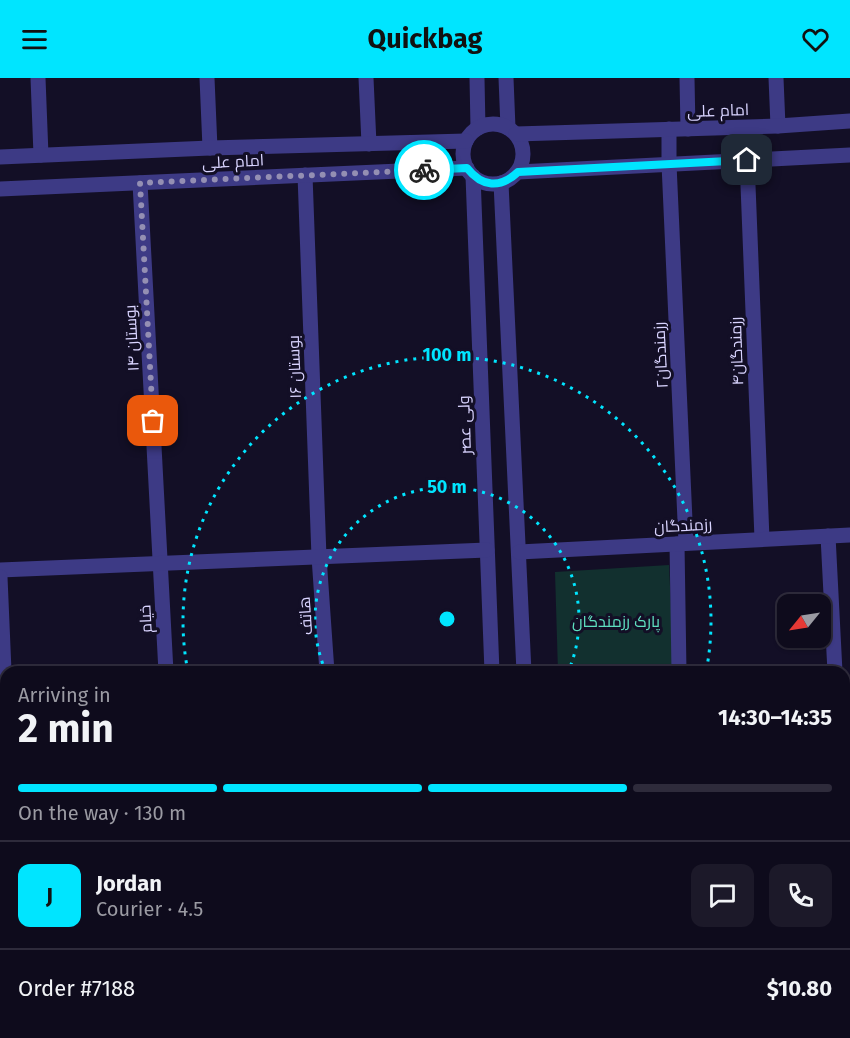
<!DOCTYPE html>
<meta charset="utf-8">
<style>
body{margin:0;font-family:"Fira Sans",Cairo,sans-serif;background:#1c1929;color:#f1f3f6;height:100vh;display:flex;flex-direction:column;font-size:22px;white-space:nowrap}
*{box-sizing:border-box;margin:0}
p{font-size:20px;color:#9b9ba3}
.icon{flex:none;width:33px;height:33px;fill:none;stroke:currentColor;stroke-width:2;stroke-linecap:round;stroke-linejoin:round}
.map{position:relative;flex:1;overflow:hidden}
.sheet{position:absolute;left:0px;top:588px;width:850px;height:372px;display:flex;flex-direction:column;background:#0e0b1c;border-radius:18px 18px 0 0;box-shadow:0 2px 4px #0004,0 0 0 2px #2e2b3b}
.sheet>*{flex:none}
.needle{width:39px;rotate:240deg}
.controls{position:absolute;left:777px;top:516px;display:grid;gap:12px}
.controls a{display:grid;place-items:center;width:54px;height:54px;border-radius:12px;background:#0e0b1c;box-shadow:0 2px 4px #0004,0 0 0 2px #2e2b3b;font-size:30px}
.pin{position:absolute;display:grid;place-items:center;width:51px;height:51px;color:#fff;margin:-26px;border-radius:12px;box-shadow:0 3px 9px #0006}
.courier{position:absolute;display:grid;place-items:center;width:60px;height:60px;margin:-30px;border:4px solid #00e5ff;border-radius:50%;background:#fff;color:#222;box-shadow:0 2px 8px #0007}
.headline em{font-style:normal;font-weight:700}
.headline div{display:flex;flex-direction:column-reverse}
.headline{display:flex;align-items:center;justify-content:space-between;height:102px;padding:0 18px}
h1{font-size:39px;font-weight:700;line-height:45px}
.bar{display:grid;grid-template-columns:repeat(4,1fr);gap:9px 6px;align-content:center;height:72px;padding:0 18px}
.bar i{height:8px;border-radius:4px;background:#2e2b3b}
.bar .active{background:#00e5ff}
.bar p{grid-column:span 4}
.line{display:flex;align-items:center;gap:15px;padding:0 18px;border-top:2px solid #2e2b3b}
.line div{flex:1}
.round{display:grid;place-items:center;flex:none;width:63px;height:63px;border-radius:12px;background:#1c1929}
header{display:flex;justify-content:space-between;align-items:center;height:78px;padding:0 18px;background:#00e5ff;color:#111;font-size:27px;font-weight:700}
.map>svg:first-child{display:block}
.green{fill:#12302f}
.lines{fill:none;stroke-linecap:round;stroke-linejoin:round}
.minor{stroke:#3d3a85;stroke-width:15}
.done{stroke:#948fb3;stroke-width:6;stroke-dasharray:0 10.8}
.route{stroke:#00e5ff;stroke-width:8}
.ring{fill:none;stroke:#00e5ff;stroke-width:3;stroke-dasharray:3 6}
.labels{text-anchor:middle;stroke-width:6;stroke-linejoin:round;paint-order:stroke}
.street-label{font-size:16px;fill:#d9d4ff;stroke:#130f26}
.park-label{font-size:16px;fill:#5fe0c0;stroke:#130f26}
.centre{fill:#00e5ff;stroke:#130f26;stroke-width:3}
.ring-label{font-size:18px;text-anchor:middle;font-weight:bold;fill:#00e5ff;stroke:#130f26;stroke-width:6;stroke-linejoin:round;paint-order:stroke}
</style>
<header><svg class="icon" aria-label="menu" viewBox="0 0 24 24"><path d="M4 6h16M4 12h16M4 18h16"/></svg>Quickbag<svg class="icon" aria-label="heart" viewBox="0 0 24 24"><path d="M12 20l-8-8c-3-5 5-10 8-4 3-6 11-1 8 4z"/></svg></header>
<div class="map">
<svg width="850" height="960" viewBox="0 0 850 960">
<rect width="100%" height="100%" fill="#130f26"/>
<polygon class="green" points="669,487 674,594 558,594 555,494"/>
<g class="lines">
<g class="minor">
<polyline points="38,0 41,77"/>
<polyline points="207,0 210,70"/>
<polyline points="366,0 369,66"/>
<polyline points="477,0 478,50"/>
<polyline points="506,0 508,50"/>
<polyline points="687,0 688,51"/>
<polyline points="776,0 778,48"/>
<circle cx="493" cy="76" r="30"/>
<polyline points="669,51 669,86 686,465"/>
<polyline points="516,56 778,48 850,43"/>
<polyline points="0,79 210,70 466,63"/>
<polyline points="747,82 762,461"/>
<polyline points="518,94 850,77"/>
<polyline points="305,97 319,479 327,594"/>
<polyline points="473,98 492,594"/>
<polyline points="140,105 166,594"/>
<polyline points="501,105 524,594"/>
<polyline points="0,111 467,90"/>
<polyline points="828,458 835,594"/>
<polyline points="677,466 679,594"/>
<polyline points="519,474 850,457"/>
<polyline points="0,492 487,472"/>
<polyline points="0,499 6,640"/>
<polyline points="844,768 848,794"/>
<polyline points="0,819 6,819"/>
<polyline points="0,942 6,925"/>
<polyline points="156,960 158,954"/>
<polyline points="314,960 316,954"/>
<polyline points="478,960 480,954"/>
<polyline points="509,960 511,954"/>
</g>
</g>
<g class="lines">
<polyline class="done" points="153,343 140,105 424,92"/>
<path class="route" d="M424,92L467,90C482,109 500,111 518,94L747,82"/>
</g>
<g class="ring">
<path d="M326 594A132 132 0 1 1 568 594"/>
<path d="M188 594A264 264 0 1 1 706 594"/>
</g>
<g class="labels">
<g class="street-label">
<text transform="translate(718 32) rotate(-2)" y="6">امام علی</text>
<text transform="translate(233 83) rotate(-3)" y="6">امام علی</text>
<text transform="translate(131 260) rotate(-93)" y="6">بوستان ۱۴</text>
<text transform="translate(736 273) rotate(-92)" y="6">رزمندگان۴</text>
<text transform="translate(660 277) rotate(-93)" y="6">رزمندگان۲</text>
<text transform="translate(294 289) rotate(-92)" y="6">بوستان ۱۶</text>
<text transform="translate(464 347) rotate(-92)" y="6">ولی عصر</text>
<text transform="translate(683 447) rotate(-3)" y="6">رزمندگان</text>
<text transform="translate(305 538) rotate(-94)" y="6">هاتف</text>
<text transform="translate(145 541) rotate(-93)" y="6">خیام</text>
</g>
<g class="park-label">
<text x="616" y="549">پارک رزمندگان</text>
</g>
</g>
<circle cx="447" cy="541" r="9" class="centre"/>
<g class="ring-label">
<text x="447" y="283">100 m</text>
<text x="447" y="415">50 m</text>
</g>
</svg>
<div class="controls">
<a><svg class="needle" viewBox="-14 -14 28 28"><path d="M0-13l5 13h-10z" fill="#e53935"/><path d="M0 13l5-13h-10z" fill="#9b9ba3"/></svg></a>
</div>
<div class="pin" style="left:153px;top:343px;background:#ea580c"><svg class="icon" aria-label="bag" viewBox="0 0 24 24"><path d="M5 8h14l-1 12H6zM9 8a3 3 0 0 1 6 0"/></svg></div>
<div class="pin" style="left:747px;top:82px;background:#1f2937"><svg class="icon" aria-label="home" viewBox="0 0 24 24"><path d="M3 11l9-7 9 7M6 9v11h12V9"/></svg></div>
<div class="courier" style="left:424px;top:92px"><svg class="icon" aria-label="bike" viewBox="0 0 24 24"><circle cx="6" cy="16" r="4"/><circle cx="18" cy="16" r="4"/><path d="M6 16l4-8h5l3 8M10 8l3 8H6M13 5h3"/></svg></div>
<section class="sheet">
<div class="headline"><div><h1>2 min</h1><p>Arriving in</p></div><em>14:30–14:35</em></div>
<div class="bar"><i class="active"></i><i class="active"></i><i class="active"></i><i></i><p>On the way · 130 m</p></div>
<div class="line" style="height:108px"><b class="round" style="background:#00e5ff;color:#111">J</b><div><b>Jordan</b><p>Courier · 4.5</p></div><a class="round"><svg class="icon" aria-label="chat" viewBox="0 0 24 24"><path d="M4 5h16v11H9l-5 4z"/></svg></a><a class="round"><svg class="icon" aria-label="phone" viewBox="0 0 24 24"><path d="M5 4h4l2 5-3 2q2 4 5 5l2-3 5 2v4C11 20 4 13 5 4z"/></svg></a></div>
<div class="line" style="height:78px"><div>Order #7188</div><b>$10.80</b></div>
</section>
</div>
